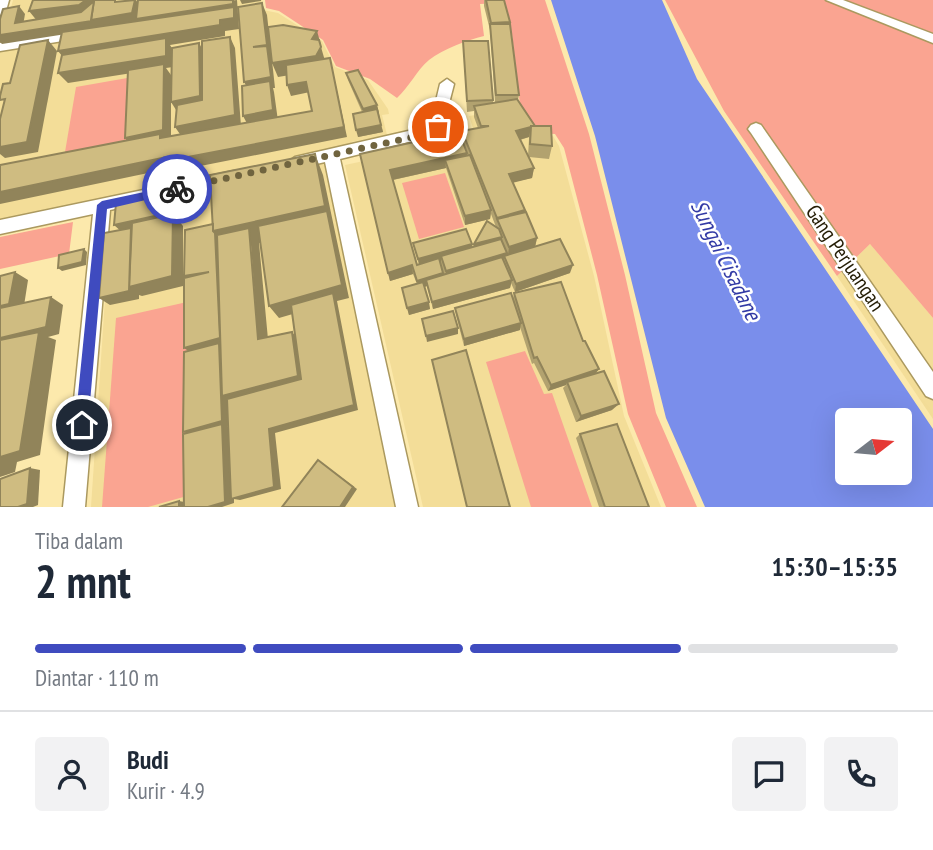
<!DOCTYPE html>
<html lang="id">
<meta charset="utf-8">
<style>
body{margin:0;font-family:"PT Sans Narrow",sans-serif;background:#f2f2f3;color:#1f2937;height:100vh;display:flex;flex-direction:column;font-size:26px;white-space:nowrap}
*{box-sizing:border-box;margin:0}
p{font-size:23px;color:#747a83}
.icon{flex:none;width:38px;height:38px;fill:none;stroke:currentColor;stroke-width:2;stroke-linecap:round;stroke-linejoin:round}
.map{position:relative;height:507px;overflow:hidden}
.side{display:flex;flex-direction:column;background:#fff;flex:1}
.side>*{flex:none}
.needle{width:46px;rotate:74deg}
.fabs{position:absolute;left:835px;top:408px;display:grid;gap:14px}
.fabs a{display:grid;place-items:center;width:77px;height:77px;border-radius:7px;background:#fff;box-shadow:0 7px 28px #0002;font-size:35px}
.pin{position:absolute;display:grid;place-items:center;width:60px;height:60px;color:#fff;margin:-30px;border:4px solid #fff;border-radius:50%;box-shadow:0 2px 7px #0007}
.courier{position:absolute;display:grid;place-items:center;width:70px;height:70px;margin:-35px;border:5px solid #3f4bbf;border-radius:50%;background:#fff;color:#222;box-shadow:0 2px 9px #0007}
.headline em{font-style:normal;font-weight:700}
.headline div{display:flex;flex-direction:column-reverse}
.headline{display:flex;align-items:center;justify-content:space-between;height:119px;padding:0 35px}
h1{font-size:46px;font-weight:700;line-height:52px}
.bar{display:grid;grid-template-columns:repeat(4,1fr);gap:10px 7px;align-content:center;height:84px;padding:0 35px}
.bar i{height:9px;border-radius:5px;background:#e0e1e3}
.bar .current{background:#3f4bbf}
.bar p{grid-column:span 4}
.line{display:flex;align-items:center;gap:18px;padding:0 35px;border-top:2px solid #e0e1e3}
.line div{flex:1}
.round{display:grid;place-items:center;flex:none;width:74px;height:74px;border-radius:7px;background:#f2f2f3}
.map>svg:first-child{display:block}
.built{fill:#f3dd98}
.green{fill:#faa491}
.water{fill:#7a8eeb;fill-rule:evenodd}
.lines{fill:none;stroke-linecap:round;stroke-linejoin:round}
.street-casing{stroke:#ab995f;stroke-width:3}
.street{fill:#fff;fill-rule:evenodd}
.wall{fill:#b2a26f;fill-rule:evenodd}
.shaded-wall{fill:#91845a;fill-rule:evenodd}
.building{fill:#cfbc81;stroke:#91845a;stroke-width:2}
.route{fill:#3f4bbf}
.done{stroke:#70643f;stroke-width:7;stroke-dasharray:0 12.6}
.labels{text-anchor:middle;stroke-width:5;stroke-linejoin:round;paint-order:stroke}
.street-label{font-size:21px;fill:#241d05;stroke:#fff}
.water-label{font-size:23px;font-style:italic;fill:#323aa5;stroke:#fff}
</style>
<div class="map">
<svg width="933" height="507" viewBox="0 0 933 507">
<rect width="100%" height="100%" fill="#fce9ac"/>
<g class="built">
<polygon points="13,0 262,0 263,10 278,13 322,41 335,67 368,80 388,109 389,114 382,115 387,135 351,142 351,146 0,219 0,51 98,36 1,45"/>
<polygon points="519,108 537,135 553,136 559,146 594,276 624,416 661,507 423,507 345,165 476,137 469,116"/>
<polygon points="327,163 395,507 91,507 111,210"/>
<polygon points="870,244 933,318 933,419 837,276"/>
</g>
<g class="green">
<path d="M265,0H545L589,134L625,275L656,413L697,507H666L628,414L597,275L564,148L555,134L538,133L520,105L512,34L504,3L480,4L484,36C467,40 443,49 429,60C417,70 409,87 397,98L370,79L336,66L323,40L279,11L266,8Z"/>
<polygon points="665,0 933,0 933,318 870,244 837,276 724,111"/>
<polygon points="133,77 129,146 64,158 76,87"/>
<polygon points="445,173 464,227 419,239 402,183"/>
<polygon points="73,222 69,254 0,269 0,237"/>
<polygon points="187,302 187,496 148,507 102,507 116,318"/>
<polygon points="525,351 544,394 552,393 592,507 531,507 486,362"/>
</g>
<path class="water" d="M551,0H662L697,79L933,429V507H705L666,418L595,136ZM847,420H900V472H847Z"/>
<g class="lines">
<g class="street-casing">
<g id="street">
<polygon points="0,0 9,0 6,11 0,15"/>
<polygon points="826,0 843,0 933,34 933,43"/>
<polygon points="83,30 90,34 88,37 0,51 0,43"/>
<polygon points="447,79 454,84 441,134 340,159 418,507 396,507 325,162 295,169 287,163 295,157 430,126 440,84"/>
<polygon points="756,123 761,125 933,372 933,399 926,396 751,133 748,129 751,125"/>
<polygon points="234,171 240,173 242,177 240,181 110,210 85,507 63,507 93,214 0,234 0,220"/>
</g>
</g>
<use href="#street" class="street"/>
</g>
<g class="wall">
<path d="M484,0H504L510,22L519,95L518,100L535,126L552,146L549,159L529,157L534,168L532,178L513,182L537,238L535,247L570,273L515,292L511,283L510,288L433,309L427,286L424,287L430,309L409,315L402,288L417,284L413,274L390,281L360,154L443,136L442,131H465L478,128L474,117V111L467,112L463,41L493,100V103L495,102L490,30L484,6ZM529,137V139L528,156L520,140ZM446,168L465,225L490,219L491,214L496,227L474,244L473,247H472V244L413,243L419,265H417L393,180Z"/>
<polygon points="346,73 377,105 383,132 358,137 362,112 348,80"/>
<polygon points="514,293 583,341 599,369 595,374 612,410 576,422 563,388 566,385 548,391 534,363 532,364 520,327 520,330 464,346 456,315 455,308 513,298"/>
<polygon points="580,434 649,507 599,507 576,438"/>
</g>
<g class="shaded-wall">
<polygon points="86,0 101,0 101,7 136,0 142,10 237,0 239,29 225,31 225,36 170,45 173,50 173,67 166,68 171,75 171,140 133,149 125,138 164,68 68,83 58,73 67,62 58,51 98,29 2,44 0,42 0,35 38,22 29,11"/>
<polygon points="240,0 261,0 261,1 242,4"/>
<polygon points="262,3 267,15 275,88 273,88 274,92 278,121 249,127 243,116 250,92 244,82 257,58"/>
<polygon points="19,6 25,14 22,31 15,23"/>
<polygon points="317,31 321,45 312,39"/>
<polygon points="230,37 235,48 241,126 182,137 175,127 235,115"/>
<polygon points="48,40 57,51 38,152 5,158 0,154 0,147"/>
<polygon points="199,43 205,54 206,107 178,113 171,102"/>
<polygon points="321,47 325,61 320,70 278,77 272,63"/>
<polygon points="330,58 347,137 175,171 172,168 0,204 0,192 167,157 344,127"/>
<polygon points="306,82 310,92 291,96 287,85"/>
<polygon points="377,105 379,113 364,117 363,109"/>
<polygon points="381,125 383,132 358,137 356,130"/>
<polygon points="531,127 529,137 515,141 516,131"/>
<polygon points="467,153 467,163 445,160 446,168 392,180 390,170"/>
<path d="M315,154L323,175L349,298L337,301L358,410L275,433L281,489L240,500L234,499V503L222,507H208L225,502L222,428L193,435L183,432L222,421L219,347L193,354L184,348L220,338L215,233L213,231H215L214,223L219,230L325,206ZM330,226L342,285L269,306L279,318L334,302L354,405L269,429L274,487L234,498L230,428L227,426L231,425L229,401L235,404L307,385L301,343L292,332L298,376L229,394L227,349L223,346L228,345L222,242L228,250L251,245L258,339L269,350L259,243Z"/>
<polygon points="534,168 532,178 508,184 509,174"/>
<polygon points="191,188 198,197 198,217 179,221 183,226 183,286 142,296 139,295 139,299 110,305 99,298 124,234 114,225"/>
<polygon points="491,210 490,219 465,225 465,216"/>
<polygon points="525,210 523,220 497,219 496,227 497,218"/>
<polygon points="502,237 501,246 473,253 474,244"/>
<polygon points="537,238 535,247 508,255 509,247"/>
<polygon points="472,244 472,252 441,256 441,261 420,268 418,259"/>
<polygon points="84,249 87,252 86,265 62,271 58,268"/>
<polygon points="507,253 506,261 504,256 503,263 446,279 446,271"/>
<polygon points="412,265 413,274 390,281 388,273"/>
<polygon points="573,265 570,273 515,292 516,284"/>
<polygon points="15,272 28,280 23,312 0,317 0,306"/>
<polygon points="443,273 444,281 426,280 427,286 419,289 417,281"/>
<polygon points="512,280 510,288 433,309 432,302"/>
<polygon points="51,297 63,305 59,334 48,337 56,340 40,455 17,462 15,472 0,477 0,338"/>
<polygon points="429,302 430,309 409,315 407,308"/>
<polygon points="521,323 520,330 464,346 464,339"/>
<polygon points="458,328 458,334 427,342 426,336"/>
<polygon points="599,369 594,375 567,382 566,385 548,391 551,385"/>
<polygon points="619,404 612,410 576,422 581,416"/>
<polygon points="318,460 357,489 345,507 340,507"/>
<polygon points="30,468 40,470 38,505 33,507 18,507"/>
<polygon points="179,501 190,503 190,507 179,507"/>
</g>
<g class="building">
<polygon points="33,0 86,0 79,5 29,11"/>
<polygon points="94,0 115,0 115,2 135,0 132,13 91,20"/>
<polygon points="138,0 233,0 233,4 136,19"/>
<polygon points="486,0 504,0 510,22 491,23"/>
<polygon points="94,1 91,20 92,21 0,35 0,19 3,9 19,6 15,23 81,12"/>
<polygon points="262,3 267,45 253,47 267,46 271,77 244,82 238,7"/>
<polygon points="234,7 234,18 220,20 220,25 58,51 62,32"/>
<polygon points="490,24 510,24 519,95 496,95"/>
<polygon points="283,25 317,31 312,39 319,40 321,47 316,56 272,63 268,27"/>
<polygon points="230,37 235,115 175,127 177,105 202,100 202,41"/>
<polygon points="166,38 166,56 58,73 62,55"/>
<polygon points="48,40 27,142 0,147 0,119 5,99 0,100 0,96 3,84 10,83 20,45"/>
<polygon points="463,41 488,41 493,100 467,101"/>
<polygon points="199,43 200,96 171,102 172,48"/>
<polygon points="330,58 344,127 167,161 167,157 0,192 0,165 160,134 160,138 312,111 306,82 287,85 286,65"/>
<polygon points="164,64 163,130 125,138 128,70"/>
<polygon points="358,70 377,105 363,109 346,73"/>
<polygon points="270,81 273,110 243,116 242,86"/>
<polygon points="517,99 535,126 531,126 531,127 516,131 534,168 509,174 525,210 497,218 462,131 489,126 481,126 474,106"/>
<polygon points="377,109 381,125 356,130 353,114"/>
<polygon points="463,126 465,131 462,131 462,136 460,136 459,132 444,136 442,131"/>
<polygon points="531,126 551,126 552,146 530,144"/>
<polygon points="459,132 467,153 390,170 417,265 439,258 443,273 417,281 412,265 388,273 360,154"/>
<polygon points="315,154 325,206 213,231 210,175"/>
<polygon points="470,155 491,210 465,216 445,160"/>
<polygon points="191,188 191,208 114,225 116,203"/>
<polygon points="327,211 342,285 269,306 258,226"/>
<polygon points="526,212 537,238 509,247 497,219"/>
<polygon points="173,214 172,276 129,287 132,223"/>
<polygon points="487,221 499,229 502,237 474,244"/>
<polygon points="213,224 213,231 215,233 220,338 184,348 184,278 209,272 184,276 185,230"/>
<polygon points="131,228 129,291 99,298 104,233"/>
<polygon points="249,228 258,339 292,332 298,376 222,396 217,235"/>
<polygon points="466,229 472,244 418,259 413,243"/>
<polygon points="501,239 507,253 446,271 441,256"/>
<polygon points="560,239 573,265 516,284 504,256"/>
<polygon points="84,249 82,262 58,268 59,255"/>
<polygon points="502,257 512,280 432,302 426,280"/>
<polygon points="15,272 9,304 0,306 0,276"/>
<polygon points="423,282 429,302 407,308 402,288"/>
<polygon points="561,282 583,341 585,341 599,369 551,385 537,357 534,358 514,293"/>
<polygon points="333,293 354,405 269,429 274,487 231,499 227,399 301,379 291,305"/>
<polygon points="511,293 521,323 464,339 455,308"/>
<polygon points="51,297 46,327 0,338 0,308"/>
<polygon points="453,311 458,328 426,336 422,319"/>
<polygon points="39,332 20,451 0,457 0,340"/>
<polygon points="219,343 222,421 183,432 184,352"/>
<polygon points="466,350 510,507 467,507 432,360"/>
<polygon points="604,371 619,404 581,416 567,382"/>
<polygon points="222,424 225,502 208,507 184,507 183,434"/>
<polygon points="617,424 649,507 605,507 580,434"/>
<polygon points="318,460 353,487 340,507 282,507"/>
<polygon points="30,468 27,504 18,507 0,507 0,479"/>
<polygon points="179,501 179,507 159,507"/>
</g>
<polygon class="route" points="177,185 180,186 180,192 107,209 88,425 82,432 75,425 97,205 102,201"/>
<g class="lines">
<polyline class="done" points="177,189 431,133 438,127"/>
</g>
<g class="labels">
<g class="street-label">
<text transform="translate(845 258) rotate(56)" y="7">Gang Perjuangan</text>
</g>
<g class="water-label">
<text transform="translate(726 260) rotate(64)" y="8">Sungai Cisadane</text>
</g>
</g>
</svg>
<div class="fabs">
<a><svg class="needle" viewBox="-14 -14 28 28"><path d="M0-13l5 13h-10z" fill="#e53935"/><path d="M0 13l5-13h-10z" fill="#747a83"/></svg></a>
</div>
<div class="pin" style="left:438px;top:127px;background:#ea580c"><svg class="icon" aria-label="bag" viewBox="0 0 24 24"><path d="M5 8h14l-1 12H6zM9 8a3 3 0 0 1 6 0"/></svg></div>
<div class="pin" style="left:82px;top:425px;background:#1f2937"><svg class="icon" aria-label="home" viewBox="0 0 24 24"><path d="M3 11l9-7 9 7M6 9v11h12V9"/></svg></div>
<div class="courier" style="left:177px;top:189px"><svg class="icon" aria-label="bike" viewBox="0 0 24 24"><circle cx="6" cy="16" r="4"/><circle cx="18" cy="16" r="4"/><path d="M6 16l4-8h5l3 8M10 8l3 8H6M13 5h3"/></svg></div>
</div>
<section class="side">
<div class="headline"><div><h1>2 mnt</h1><p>Tiba dalam</p></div><em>15:30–15:35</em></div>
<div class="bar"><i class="current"></i><i class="current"></i><i class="current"></i><i></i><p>Diantar · 110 m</p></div>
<div class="line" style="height:126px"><a class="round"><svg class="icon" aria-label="person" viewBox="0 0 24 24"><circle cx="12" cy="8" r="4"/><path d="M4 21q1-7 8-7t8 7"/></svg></a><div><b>Budi</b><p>Kurir · 4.9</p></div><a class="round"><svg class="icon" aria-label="chat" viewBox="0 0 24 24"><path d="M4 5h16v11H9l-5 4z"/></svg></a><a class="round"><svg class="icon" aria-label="phone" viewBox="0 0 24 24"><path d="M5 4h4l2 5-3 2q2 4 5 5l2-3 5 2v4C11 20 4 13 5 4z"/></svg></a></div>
</section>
